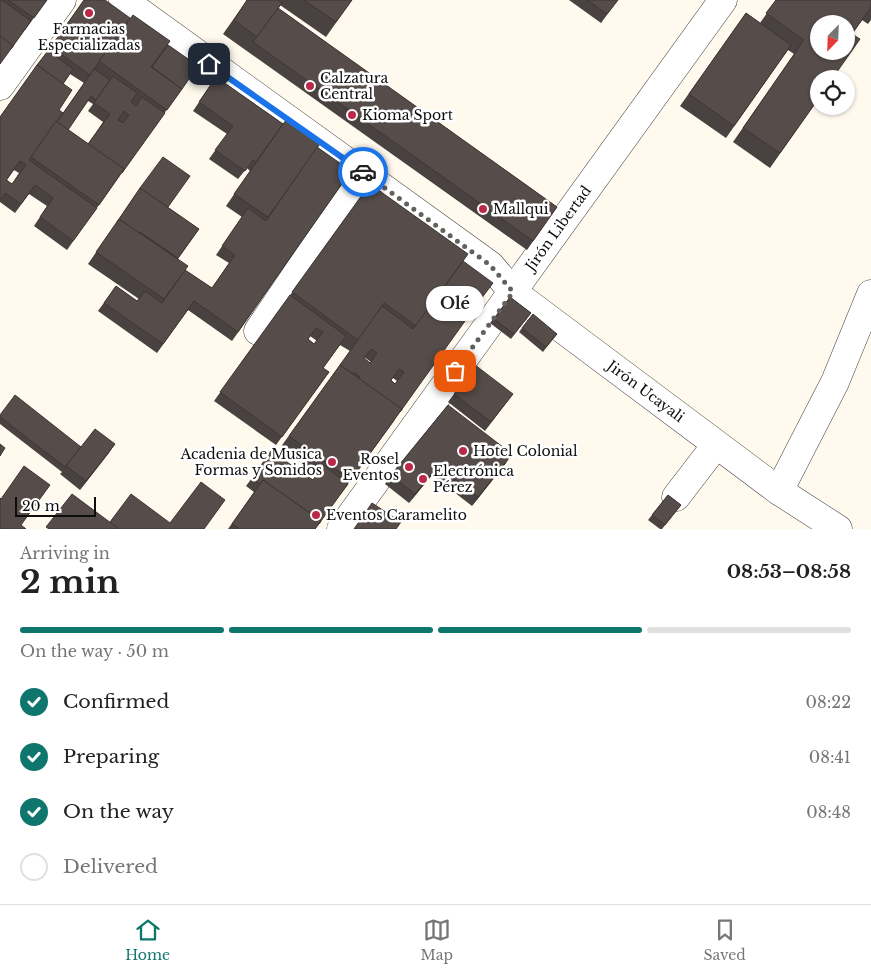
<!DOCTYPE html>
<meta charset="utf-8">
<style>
body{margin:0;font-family:"Libre Baskerville",serif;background:#f6f6f6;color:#222;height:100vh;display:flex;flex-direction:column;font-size:19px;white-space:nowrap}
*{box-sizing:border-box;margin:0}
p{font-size:16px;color:#767676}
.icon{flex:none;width:28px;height:28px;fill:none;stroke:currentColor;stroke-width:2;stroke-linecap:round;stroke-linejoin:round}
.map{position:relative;height:529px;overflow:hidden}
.side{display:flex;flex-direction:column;background:#fff;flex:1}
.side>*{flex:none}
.needle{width:32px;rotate:203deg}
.tools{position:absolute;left:810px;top:15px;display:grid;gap:10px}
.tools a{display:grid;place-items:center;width:45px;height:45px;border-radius:50%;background:#fff;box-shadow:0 1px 4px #0004;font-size:25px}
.scale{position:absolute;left:15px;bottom:12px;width:81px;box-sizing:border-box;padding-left:5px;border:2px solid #0d0d0d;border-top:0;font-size:14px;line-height:18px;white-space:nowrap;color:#0d0d0d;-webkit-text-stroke:4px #fff;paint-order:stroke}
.pin{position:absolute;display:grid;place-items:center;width:42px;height:42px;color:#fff;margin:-21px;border-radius:10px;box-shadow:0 2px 8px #0006}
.courier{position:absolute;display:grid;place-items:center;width:50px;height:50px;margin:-25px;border:4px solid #1a73e8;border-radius:50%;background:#fff;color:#222;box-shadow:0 1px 6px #0007}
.bubble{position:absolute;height:35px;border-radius:18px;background:#fff;box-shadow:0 1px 4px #0004;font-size:16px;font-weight:700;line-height:35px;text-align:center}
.summary em{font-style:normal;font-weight:700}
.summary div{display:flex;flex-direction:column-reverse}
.summary{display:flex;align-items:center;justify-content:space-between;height:85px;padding:0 20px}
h1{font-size:32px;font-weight:700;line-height:38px}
.bar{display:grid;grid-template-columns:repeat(4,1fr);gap:8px 5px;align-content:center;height:60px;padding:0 20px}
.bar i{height:6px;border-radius:4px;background:#e0e0e0}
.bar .active{background:#0f766e}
.bar p{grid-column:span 4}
ol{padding:0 20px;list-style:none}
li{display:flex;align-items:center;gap:15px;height:55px}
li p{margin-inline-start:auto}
li .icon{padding:5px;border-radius:50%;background:#0f766e;color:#fff;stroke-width:4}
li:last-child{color:#767676}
li i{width:28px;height:28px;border:2px solid #e0e0e0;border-radius:50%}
.tabs{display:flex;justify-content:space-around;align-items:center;height:70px;border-top:1px solid #e0e0e0;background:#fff;font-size:14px;color:#767676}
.tabs a{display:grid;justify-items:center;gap:2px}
.tabs .active{color:#0f766e}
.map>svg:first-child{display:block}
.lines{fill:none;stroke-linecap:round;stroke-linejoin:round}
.minor-casing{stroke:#404040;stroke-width:29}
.minor{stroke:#fff;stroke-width:28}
.wall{fill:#4a4240;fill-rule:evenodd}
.shaded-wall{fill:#3c3634}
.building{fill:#564d4a;stroke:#3c3634;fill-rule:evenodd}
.done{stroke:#62605c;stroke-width:5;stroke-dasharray:0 9}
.route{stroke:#1a73e8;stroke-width:6}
.poi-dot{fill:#ba2947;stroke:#fff;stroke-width:2}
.labels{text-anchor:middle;stroke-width:5;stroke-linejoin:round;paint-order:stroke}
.poi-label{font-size:14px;fill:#0d0d0d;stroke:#fff;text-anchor:start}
.street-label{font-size:14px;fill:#0d0d0d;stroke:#fff}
</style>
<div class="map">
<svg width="871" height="529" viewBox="0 0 871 529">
<rect width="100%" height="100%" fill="#fff9ee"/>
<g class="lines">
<g class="minor-casing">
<g id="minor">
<path id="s1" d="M123,0L490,265L513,292L779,491L838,529"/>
<polyline points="0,86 62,0"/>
<polyline points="258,331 365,173"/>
<polyline points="779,491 835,382 871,294"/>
<polyline points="676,497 716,445"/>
<path id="s2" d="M341,529L723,0"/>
</g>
</g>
<use href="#minor" class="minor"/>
</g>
<g class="wall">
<polygon points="0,0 47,0 25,30"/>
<path d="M84,0L168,45L198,66L67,250L34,226L47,206L29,194L15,213L0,202V117ZM70,74L84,83L63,113L59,110L63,84ZM88,101L93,104L88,111L103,122L88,144L68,130ZM14,170L19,173L12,184L7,180Z"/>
<polygon points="247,0 352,0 326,37 280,5 278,8 557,207 527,250 223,34"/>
<polygon points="569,0 618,0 601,23"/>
<polygon points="776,0 871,0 871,20 868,24 862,20 852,34 819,98 770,168 733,142 794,54 788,50 726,138 680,106 746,13 760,23"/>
<polygon points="216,77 351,171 232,341 188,310 157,353 98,311 116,286 137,301 139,299 88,264 140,188 199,229 178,259 185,270 212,288 229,263 216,255 242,217 226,206 250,171 247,168 238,179 209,159 227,134 193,111"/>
<path d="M370,184L463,261L394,421L315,529H228L254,492L246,486L252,478L313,480L317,474L280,448L350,351L340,345L323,368L329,372L276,445L214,401ZM310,336L317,341L314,344L308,339ZM364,357L371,362L370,363L364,358ZM393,378L397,381L395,384L391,380Z"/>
<polygon points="510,297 531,313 511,339 490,323"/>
<polygon points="522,328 557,334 543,352 519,332"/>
<polygon points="454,394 513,394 485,431 448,402"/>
<polygon points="448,405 506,463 472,506 432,475 409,503 385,484 391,475"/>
<polygon points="0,415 81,447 115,444 80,490 60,474 62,472 0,424"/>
<polygon points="668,495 681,505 662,529 660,529 648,520"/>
</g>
<g class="shaded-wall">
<polygon points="115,444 109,453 80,490 86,481"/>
<polygon points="512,454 506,463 472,506 478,497"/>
<polygon points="438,466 432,475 409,503 415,494"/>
</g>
<g class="building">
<polygon points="0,0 2,0 31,21 11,49 13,46 0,36"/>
<polygon points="8,0 47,0 34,18"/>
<polygon points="84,0 105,0 130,18 90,75 51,47"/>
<polygon points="247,0 278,0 282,3 257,37 234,20"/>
<polygon points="304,0 352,0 336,22"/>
<polygon points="587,0 618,0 607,14"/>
<path d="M776,0H871V7L852,34L860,39L832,79H819V98L780,153L743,128L804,40L766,13ZM819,24H846V51H819Z"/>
<polygon points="278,8 557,207 533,241 253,42"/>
<polygon points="746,13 791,45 734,126 689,94"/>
<polygon points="133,15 170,41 151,67 182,89 167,110 99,61"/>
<polygon points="0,36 13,46 0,64"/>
<polygon points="168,45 198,66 182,89 152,67"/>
<polygon points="48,51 73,69 63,84 37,65"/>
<path d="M37,65L72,90L59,110L63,113L29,160L97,208L73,241L40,217L53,198L35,185L21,204L5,193L0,201V117ZM20,161L26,165L12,184L6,180Z"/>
<polygon points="94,69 110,80 96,100 91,96 68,130 57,122"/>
<path d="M113,76L137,93L131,102L136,106L142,97L165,113L122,173L124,169L88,144L110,114L94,103ZM124,111L129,115L123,123L118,120Z"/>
<polygon points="216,77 283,124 256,162 253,160 245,171 215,150 233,126 199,102"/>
<polygon points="286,120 320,144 268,217 234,194"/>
<polygon points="56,121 124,169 99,205 31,157"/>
<polygon points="317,147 351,171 238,332 194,301 163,344 104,303 116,286 137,301 145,291 162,303 185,270 212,288 235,255 222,246 248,208 266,221"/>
<polygon points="163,157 190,176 168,207 140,188"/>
<polygon points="370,184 468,254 416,326 384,303 358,340 292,292"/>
<polygon points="140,188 199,229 178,258 140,232 139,233 119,219 117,222"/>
<polygon points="119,219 188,266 164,299 96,252"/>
<polygon points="463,261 493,283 472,311 475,307 445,286"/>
<path d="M445,286L475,307L400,412L402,409L359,379L360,377L354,372L353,374L340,365L382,306L413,329ZM371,349L377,353L370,363L364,358ZM399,369L404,372L395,384L391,380Z"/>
<path d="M290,295L346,336L323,368L329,372L282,437L220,392ZM316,328L323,332L314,344L308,339Z"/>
<polygon points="510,297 531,313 514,334 494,319"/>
<polygon points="533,314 557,334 546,347 522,328"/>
<polygon points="340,365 402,409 351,480 289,436"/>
<polygon points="475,365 513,394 491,422 454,394"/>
<polygon points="15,395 81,447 65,467 0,417 0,415"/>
<polygon points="448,405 512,454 478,497 438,466 415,494 391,475"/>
<polygon points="95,429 115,444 86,481 66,466"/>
<polygon points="0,444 5,448 0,456"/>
<polygon points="271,451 313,480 323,465 348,484 318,525 321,521 263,480 260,484 252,478"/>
<polygon points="24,466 50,485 21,525 26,529 0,529 0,498 1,499"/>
<polygon points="263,480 321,521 315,529 240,529 232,524"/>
<polygon points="201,482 225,500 204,529 119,529 110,522 131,494 170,523"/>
<polygon points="72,494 119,529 49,529 46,527"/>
<polygon points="668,495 681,505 665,525 652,515"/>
<polygon points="372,503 401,522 396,529 354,529"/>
</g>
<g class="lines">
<polyline class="done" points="363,172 490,265 513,292 455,371"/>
<polyline class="route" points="209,64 363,172"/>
</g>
<g class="poi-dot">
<circle cx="89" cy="13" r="5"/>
<circle cx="310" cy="86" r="5"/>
<circle cx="352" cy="115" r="5"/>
<circle cx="483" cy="209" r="5"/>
<circle cx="463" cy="451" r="5"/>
<circle cx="332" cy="462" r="5"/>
<circle cx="409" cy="467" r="5"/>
<circle cx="423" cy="479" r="5"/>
<circle cx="316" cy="515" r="5"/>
</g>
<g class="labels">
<g class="poi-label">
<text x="89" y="34" text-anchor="middle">Farmacias<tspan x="89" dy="16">Especializadas</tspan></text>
<text x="320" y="83">Calzatura<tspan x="320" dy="16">Central</tspan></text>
<text x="362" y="120">Kioma Sport</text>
<text x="493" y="214">Mallqui</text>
<text x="473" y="456">Hotel Colonial</text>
<text x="322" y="459" text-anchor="end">Acadenia de Musica<tspan x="322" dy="16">Formas y Sonidos</tspan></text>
<text x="399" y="464" text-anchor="end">Rosel<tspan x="399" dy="16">Eventos</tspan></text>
<text x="433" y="476">Electrónica<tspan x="433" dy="16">Pérez</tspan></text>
<text x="326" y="520">Eventos Caramelito</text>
</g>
<g class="street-label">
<text dy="5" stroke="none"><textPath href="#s2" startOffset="371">Jirón Libertad</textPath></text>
<text dy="5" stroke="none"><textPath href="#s1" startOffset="654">Jirón Ucayali</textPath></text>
</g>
</g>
</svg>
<div class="tools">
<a><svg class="needle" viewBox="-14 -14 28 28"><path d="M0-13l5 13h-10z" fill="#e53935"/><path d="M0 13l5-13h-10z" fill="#767676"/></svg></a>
<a><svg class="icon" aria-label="locate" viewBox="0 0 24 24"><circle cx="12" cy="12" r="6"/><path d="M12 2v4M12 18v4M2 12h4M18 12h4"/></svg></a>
</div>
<div class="scale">20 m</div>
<div class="pin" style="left:455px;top:371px;background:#ea580c"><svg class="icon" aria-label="bag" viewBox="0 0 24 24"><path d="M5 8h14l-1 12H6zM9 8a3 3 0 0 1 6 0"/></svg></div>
<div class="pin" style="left:209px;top:64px;background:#1f2937"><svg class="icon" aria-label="home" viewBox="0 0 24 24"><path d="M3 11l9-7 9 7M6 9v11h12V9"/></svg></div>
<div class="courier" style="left:363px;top:172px"><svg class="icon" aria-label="car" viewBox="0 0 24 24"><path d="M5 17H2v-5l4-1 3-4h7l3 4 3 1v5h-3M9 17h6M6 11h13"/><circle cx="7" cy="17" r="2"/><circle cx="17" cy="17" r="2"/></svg></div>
<div class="bubble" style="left:426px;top:286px;width:58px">Olé</div>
</div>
<section class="side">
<div class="summary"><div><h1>2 min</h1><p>Arriving in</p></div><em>08:53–08:58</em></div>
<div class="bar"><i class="active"></i><i class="active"></i><i class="active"></i><i></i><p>On the way · 50 m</p></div>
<ol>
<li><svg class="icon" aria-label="check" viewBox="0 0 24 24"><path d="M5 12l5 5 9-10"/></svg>Confirmed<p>08:22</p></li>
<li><svg class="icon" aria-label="check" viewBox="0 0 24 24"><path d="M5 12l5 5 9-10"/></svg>Preparing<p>08:41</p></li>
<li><svg class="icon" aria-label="check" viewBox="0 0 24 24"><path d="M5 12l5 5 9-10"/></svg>On the way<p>08:48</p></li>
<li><i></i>Delivered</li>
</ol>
</section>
<nav class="tabs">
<a class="active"><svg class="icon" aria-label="home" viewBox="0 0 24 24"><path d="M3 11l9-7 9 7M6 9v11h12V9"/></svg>Home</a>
<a><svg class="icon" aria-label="map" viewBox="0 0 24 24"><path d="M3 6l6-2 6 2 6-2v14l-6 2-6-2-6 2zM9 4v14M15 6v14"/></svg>Map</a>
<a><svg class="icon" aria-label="saved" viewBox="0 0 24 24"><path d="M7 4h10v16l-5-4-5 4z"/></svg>Saved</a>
</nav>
